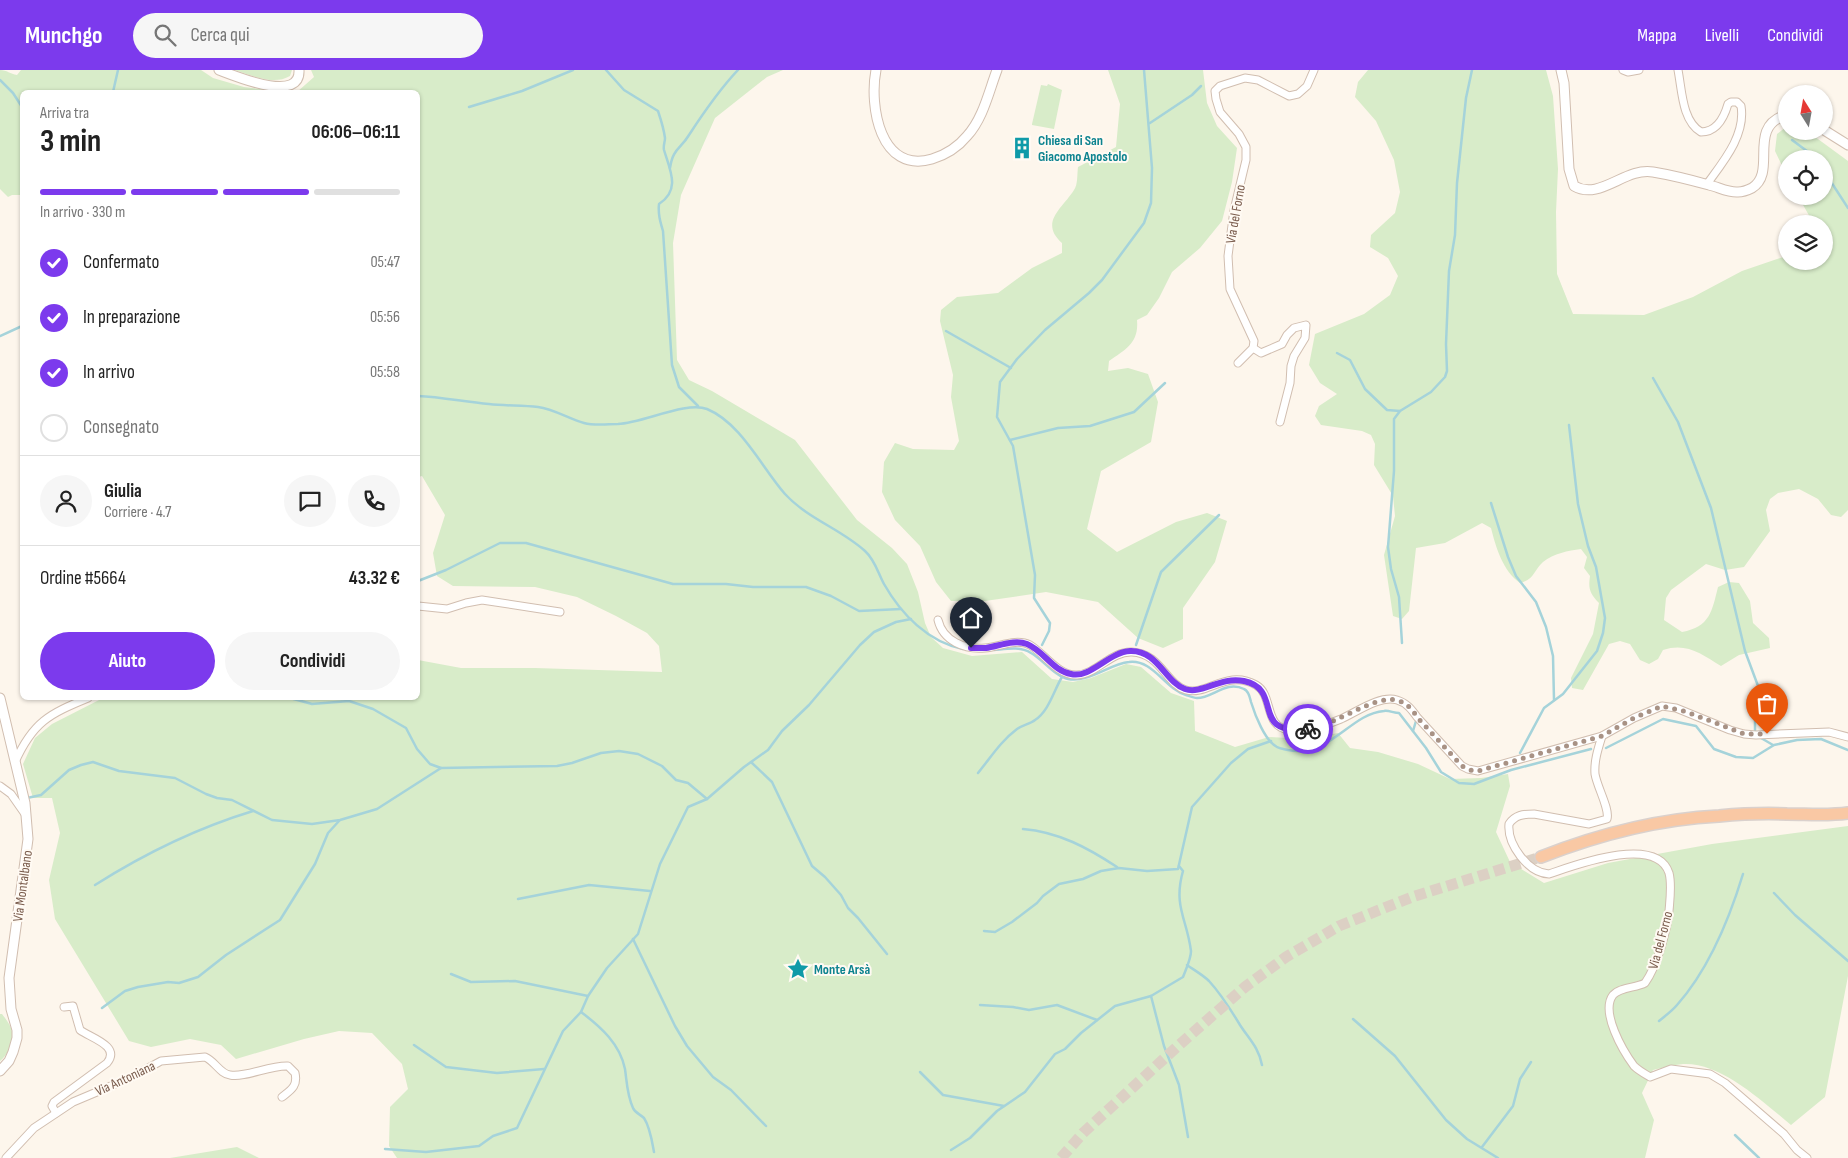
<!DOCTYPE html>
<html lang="it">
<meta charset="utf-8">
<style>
body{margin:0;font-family:"Sofia Sans Condensed",sans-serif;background:#f6f6f6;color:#222;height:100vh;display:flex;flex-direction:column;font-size:19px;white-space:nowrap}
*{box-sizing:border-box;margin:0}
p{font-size:16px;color:#767676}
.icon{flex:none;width:28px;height:28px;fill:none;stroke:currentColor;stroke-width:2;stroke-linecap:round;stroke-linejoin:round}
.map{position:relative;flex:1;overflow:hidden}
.details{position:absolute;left:20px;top:20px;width:400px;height:610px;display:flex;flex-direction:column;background:#fff;border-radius:8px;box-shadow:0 1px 4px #0004}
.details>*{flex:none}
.needle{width:32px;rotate:349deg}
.buttons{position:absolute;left:1778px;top:15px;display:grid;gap:10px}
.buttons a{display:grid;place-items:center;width:55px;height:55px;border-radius:50%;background:#fff;box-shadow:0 1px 4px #0004;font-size:25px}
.pin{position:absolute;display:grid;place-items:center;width:42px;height:42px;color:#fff;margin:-51px -21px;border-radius:50% 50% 50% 0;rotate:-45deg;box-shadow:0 0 5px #0007}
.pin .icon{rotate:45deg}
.courier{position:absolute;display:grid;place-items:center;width:50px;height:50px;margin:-25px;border:4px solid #7c3aed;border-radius:50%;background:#fff;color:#222;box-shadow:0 1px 6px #0007}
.summary em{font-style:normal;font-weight:700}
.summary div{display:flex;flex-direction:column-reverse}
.summary{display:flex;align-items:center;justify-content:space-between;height:85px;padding:0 20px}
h1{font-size:32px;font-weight:700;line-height:38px}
.bar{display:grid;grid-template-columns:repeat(4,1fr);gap:8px 5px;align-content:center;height:60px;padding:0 20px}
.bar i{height:6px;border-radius:4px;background:#e0e0e0}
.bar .current{background:#7c3aed}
.bar p{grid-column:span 4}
.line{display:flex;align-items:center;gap:12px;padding:0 20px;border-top:1px solid #e0e0e0}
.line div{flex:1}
.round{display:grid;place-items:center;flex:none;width:52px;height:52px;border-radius:26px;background:#f6f6f6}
ol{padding:0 20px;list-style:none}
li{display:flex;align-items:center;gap:15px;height:55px}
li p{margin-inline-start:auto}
li .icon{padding:5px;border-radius:50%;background:#7c3aed;color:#fff;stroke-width:4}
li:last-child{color:#767676}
li i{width:28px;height:28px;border:2px solid #e0e0e0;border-radius:50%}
.cta{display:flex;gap:10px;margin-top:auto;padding:10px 20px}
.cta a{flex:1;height:58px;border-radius:30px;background:#7c3aed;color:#fff;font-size:20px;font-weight:700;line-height:58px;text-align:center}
.cta a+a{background:#f6f6f6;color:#222}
header{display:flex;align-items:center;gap:30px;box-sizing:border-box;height:70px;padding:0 25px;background:#7c3aed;color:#fff}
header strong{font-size:24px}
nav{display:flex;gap:28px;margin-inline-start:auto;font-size:18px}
.search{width:350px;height:45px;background:#f6f6f6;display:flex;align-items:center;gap:12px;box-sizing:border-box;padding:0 18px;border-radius:28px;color:#767676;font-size:19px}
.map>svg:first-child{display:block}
.green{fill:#d8ecc9}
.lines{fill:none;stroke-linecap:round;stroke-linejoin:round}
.stream{stroke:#a5d3da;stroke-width:2.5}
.trunk-tunnel{stroke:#dcd0c4;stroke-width:11;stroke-dasharray:11 5.5;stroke-linecap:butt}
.minor-casing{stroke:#d1beb0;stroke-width:9}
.tertiary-casing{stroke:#d1beb0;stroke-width:11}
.trunk-casing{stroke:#dad1cd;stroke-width:14}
.minor{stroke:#fff;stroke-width:7}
.tertiary{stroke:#fff;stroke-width:9}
.trunk{stroke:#f9c8a4;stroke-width:11}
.done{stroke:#a89285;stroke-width:5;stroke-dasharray:0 9}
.route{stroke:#7c3aed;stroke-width:6}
.labels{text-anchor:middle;stroke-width:4;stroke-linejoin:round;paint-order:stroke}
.culture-label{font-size:14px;font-weight:bold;fill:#0d838f;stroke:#fffaf3;text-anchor:start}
.street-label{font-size:14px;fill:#7a5c4d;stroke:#fffaf3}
</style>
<header>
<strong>Munchgo</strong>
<div class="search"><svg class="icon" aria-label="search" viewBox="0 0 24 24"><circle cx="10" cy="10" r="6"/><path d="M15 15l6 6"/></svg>Cerca qui</div>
<nav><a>Mappa</a><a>Livelli</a><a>Condividi</a></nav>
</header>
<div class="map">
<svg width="1848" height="1088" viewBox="0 0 1848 1088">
<rect width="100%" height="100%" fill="#fdf6ec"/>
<g class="green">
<path d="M0,0C7,0 10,4 17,5L21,0H201L213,8L244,17L281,22H22V125H12L8,127L0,119Z"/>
<path d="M234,0H292L290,6C273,16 252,5 234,0Z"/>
<path d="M311,0H783L767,7L715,48L681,125L673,173L677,290L689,310L712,321L795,370L857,450L892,478L907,494L918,522L925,553L931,567L943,578L972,586L1022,582L1052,609L1073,612L1091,608L1126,594L1141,597L1171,623L1194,631L1195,661L1235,677L1269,667L1306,669L1338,663L1350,678L1378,682L1418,694L1450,709L1481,708L1508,704L1510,716L1496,762L1510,792L1544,813L1608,793L1712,774L1848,756V906L1825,1027L1791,1055C1763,1032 1721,992 1683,994C1673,995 1662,998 1653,1000L1642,1023L1654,1050L1645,1088H397L389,1076L390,1037L408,1019L402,994L372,963L339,961L304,969L236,989L221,975L190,969L151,977L129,971L55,849L49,810L60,763L52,728H33L23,694L35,668L52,654L103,628H418V590L461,598H535L662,602L659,576L647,563L616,546L577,527L535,517L453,516L437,506L433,483L445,445L422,406L418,407V22H297L314,7Z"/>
<path d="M1108,0H1203L1207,33L1217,56L1237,78L1232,112L1222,151L1200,178L1172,202L1159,228L1147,245L1137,250C1139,273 1126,279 1109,291L1108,301L1128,298L1148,304L1158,332L1151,372L1101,401L1087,459L1117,482L1176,452L1207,443L1227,451L1215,492L1183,538V569L1163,578L1138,568L1098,532L1046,522L985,531H951L936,512L920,476L895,450L882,422L884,392L895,373L913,379L954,380L959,371L951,327L953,305L940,251L941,240L957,227L998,223L1032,198L1062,183V173C1039,152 1062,139 1074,120C1078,115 1077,104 1078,97L1116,77L1120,34Z"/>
<path d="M1368,0H1546L1553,26L1558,99L1556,142L1557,204L1573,244L1644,245L1693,227L1742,201L1786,186V191H1824V154H1808L1811,149L1798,126H1824V89H1786V104L1775,81L1777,64L1786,57V61H1807L1848,91V440L1841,447L1831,445L1818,429L1799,419L1778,423L1770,429L1766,440L1770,461L1744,497L1725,500L1706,494L1671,520L1666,528L1664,550L1682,562C1710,557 1712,541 1718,517L1729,512L1739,513L1750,531L1753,553L1769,568L1770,578L1739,585L1721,596C1702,584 1686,572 1663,580L1658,589L1649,594L1640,590L1630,574L1620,571L1609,574L1583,620L1572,618L1571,608L1593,564L1599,533C1590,524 1588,519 1590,506L1584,498L1587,487L1581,479C1568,481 1554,483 1543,492C1533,501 1535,509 1520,513C1503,501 1496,478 1491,458L1482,453L1445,473L1416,478L1409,541L1402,549L1393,546L1384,485L1395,446L1393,426L1374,395L1375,374L1371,365L1362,361L1321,355L1315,346L1319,336L1337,324L1320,313L1309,295L1315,264L1364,244L1390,225L1398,206L1388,188L1370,177L1371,165L1395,143L1400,122L1394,90L1376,51L1355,27L1358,12Z"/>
<polygon points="1048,14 1062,20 1054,59 1032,55 1032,54 1041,15 1047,16"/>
<path d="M0,944H2C5,948 9,953 11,958C15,969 9,984 0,991Z"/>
<polygon points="237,1077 259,1088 170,1088"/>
</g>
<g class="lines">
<g class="stream">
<path d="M606,0L624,20L658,41C661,50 664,60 665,68C665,72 663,76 664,80C670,100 681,120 659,134C658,144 660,151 663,161L672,295L679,317L698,336"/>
<polyline points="0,10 13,23 22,37"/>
<polyline points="113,22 118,0"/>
<polyline points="469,37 522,21 573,0"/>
<polyline points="1150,53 1192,25 1201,16"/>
<polyline points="1792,70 1811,84 1815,89"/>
<path d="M670,98C673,78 680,80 689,65C704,42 719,20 738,0"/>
<polyline points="1824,101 1848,138"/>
<polyline points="946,261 1011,298"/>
<polyline points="0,266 22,256"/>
<polyline points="1337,283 1350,290 1365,319 1387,340 1400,341"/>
<polyline points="1653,308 1678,352 1711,438 1745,581 1761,624 1755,642 1755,662"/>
<path d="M418,326C442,327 465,332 489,334C505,336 522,335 538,337C554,339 569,349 584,353C595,356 608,354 618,354C643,353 686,331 707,339C741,353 762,398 785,424C808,449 841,459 865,481C875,490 878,503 884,514C901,544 928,572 963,579"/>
<polyline points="1010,370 1058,358 1090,356 1134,342 1165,313"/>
<polyline points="1491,433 1508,487 1516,506 1536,532 1546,557 1553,586 1554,630"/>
<polyline points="418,511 446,500 500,473 526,473 673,514 726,514 753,517 806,517 831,526 859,541 901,539"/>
<polyline points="1402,573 1399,527 1391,499 1388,477 1394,401 1394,349 1400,341 1431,322 1445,307 1447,301 1446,274 1449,201 1455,165 1457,113 1466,28 1472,0"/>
<polyline points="1042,575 1049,561 1050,553 1034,528 1035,505 1013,376 997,347 1000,312 1017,289 1045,260 1089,223 1102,210 1144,153 1151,133 1152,98 1144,0"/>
<polyline points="1136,575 1161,502 1219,445"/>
<path d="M994,580C1006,579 1020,576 1031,583C1042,589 1056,607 1068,609C1089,613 1109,594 1129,592C1153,589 1165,619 1186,625C1189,626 1194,628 1197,628C1213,628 1226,610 1244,619C1249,621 1250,628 1251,632C1255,645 1265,671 1277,677C1280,679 1285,679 1288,680C1331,688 1349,644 1384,641C1388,640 1394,643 1399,643L1426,678L1441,702L1459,713L1474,714L1511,700L1591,679"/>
<polyline points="290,628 312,634 349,631 373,639 406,658 417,679 430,694 441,698 557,696 572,693 601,683 619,681 638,684 662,696 676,710 688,713 707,729"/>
<polyline points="1413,661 1416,651"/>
<polyline points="1761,668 1773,675"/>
<polyline points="1606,678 1663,649 1696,656 1714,679 1736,687 1753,688 1774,675 1797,670 1821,669 1848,680"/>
<polyline points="1520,683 1544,638 1563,624 1597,581 1603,563 1605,548 1596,497 1588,476 1578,434 1569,355"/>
<polyline points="751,692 772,712 812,796 825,807 841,825 848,838 858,848 887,884"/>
<path d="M978,703C991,687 1001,671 1017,659C1023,655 1030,654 1035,650C1049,641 1054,620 1062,607"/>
<polyline points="27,728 41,725 69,700 81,695 93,692 119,701 175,708 206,724 217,728 232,730 272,750 312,754 340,750 377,739 441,698"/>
<path d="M1023,759C1059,762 1088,778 1117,797"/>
<path d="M95,815C144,784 197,758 253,741"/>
<polyline points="1774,823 1795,845 1848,891"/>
<polyline points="518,829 589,815 650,821"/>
<polyline points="984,861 995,862 1012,852 1037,833 1043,826 1059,814 1083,809 1101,801 1119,798 1147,801 1178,799 1192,737 1231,693 1248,679 1271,671"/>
<polyline points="633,869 675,956 687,976 713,1007 731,1020 766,1056"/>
<path d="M1187,895C1194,900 1203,905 1209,911C1221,924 1231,940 1240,955C1249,969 1259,978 1262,995"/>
<polyline points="451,904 471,912 515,911 588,926"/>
<polyline points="1151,926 1164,976 1179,1015 1188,1067"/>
<polyline points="980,935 1013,937 1029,940 1057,935 1097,950"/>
<polyline points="102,938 125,921 138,917 168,912 179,913 198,907 226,885 280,850 315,794 328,763 339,751"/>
<path d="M581,942C601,957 620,974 625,999C627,1013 627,1025 633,1038C635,1043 640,1044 644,1048C650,1057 652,1071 654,1082"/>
<polyline points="1353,949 1395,986 1446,1050 1467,1069 1498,1088"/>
<path d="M1659,951C1665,946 1672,941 1677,935C1709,899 1729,850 1743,804"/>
<polyline points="414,975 446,997 497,1003 544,999"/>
<polyline points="920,1002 943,1025 1004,1036"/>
<polyline points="1735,1065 1759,1088"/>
<polyline points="1482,1077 1513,1036 1520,1009 1531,992"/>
<polyline points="385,1079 426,1082 479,1076 493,1066 517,1058 563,961 581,942 588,926 607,898 638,864 660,794 688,737 707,729 744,697 768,680 782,661 809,635 860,575 874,562 896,552 911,549"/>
<path d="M951,1080L970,1068L997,1041L1025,1022L1055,984L1065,979L1081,963L1115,936L1151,926L1183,907C1186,899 1191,889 1191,881C1187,849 1173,836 1183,801L1179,796"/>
</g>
<polyline class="trunk-tunnel" points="1061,1088 1083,1063 1179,975 1245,917 1286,887 1339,856 1412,827 1541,787"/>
<g class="minor-casing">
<g id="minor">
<polyline points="1623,0 1628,2 1639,0"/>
<path d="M1678,0C1682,20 1682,51 1701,62C1717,62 1724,48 1728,34L1731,32H1737L1741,36C1746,65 1723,92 1707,114"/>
<polyline points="1253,278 1261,283 1282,274 1287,265 1294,258 1306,255 1305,268 1294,286 1291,296 1290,313 1280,352"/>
<polyline points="1238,293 1253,278 1254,271 1230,219 1228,186 1234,140 1246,90 1246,77 1239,64 1220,42 1216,29 1215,21 1220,16 1245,8 1258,10 1289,26 1298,24 1307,16 1314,0"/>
<polyline points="418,536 447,539 466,533 482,530 560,542"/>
<path d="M938,550C943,571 965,580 985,578C999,577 1016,568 1030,575C1045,584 1058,606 1077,605C1097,604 1111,581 1132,582C1160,583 1166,614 1186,620C1207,626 1227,599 1256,615C1274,625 1263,658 1290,660C1306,662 1326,655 1341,649C1357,642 1379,625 1397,630C1407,633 1412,640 1417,647L1462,696L1468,699L1478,701L1602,666L1634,648L1662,636L1676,638L1730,660L1744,664L1756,665L1829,662L1848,667"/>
<path d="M1602,666C1598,679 1594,691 1595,704C1597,717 1610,739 1607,749L1589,754L1534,744C1523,744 1515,745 1509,754C1507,774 1528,803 1549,804C1573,796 1656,764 1669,803C1672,814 1670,829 1669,841C1667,861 1657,896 1645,913C1636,918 1620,917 1613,925C1600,942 1623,981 1634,996C1638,1000 1645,1004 1650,1007L1671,999L1710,1004L1725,1013L1784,1064L1797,1080L1807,1088"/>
<path d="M15,692C33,652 49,644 88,628"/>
<polyline points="0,716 11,724 25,744"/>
<path d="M56,1043L52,1036L54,1032L107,993C121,976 91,968 80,960L73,936L64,937"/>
<path d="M6,1088L34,1058L73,1032L130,1008L161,991L205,987C215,991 220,1004 230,1005C245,1008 270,995 288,996L295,1003C298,1016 291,1020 282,1027"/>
</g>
</g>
<g class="tertiary-casing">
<g id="tertiary">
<path d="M219,0C235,6 301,34 299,0"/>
<path d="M876,0C869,36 880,104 932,89C945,85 958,77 967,66C983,49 989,21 997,0"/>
<path d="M1561,0L1564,13L1569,99L1574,116C1600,131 1625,97 1653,102C1671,105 1691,110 1709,115C1718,117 1729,123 1738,122C1743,122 1748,120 1752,118C1778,102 1746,57 1786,45"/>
<polyline points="1824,60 1848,75"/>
<polyline points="0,628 25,733 28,769 9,908 11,939 17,960 17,968 13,982 9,991 0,1001"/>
</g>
</g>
<g class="trunk-casing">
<path id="trunk" d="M1541,787C1597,765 1658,749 1719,746C1741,744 1764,743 1787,744C1807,744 1828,746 1848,743"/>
</g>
<use href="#minor" class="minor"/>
<use href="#tertiary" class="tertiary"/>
<use href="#trunk" class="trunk"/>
</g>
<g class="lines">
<path class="done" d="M1308,659C1334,656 1374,625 1396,630C1406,632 1412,639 1417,647L1462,696L1473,701H1478L1602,666L1634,648L1662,636L1687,642L1744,664H1767"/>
<path class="route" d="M971,578C976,578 981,578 986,578C999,576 1015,569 1027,574C1044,581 1053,601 1071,604C1090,609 1109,582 1130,581C1158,580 1165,612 1185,619C1202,625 1220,606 1244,611C1285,620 1248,666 1308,659"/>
</g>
<defs>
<g id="building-bare" transform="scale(1.725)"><path d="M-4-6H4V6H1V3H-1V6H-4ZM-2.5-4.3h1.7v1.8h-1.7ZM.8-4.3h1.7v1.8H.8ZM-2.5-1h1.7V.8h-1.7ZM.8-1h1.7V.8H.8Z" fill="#0f9aa8" stroke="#fffaf3" stroke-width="2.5" paint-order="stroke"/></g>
<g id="sight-bare" transform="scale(1.725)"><path d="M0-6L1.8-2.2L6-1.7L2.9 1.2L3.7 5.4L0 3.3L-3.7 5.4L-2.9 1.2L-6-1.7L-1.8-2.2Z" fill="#0f9aa8" stroke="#fffaf3" stroke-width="2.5" paint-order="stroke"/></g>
</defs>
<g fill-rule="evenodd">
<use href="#building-bare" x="1022" y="78"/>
<use href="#sight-bare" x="798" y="899"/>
</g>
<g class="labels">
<g class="culture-label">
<text x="1038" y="75">Chiesa di San<tspan x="1038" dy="16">Giacomo Apostolo</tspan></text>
<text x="814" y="904">Monte Arsà</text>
</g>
<g class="street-label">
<text transform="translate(1235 144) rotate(-80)" y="5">Via del Forno</text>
<text transform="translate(22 816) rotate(-82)" y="5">Via Montalbano</text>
<text transform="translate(1660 870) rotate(-75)" y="5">Via del Forno</text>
<text transform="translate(125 1008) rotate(-25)" y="5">Via Antoniana</text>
</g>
</g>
</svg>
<div class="buttons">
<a><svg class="needle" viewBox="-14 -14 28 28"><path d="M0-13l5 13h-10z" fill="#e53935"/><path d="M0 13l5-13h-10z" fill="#767676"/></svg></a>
<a><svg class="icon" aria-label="locate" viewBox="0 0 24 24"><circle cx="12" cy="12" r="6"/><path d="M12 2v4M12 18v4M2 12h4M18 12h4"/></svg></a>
<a><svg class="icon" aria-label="layers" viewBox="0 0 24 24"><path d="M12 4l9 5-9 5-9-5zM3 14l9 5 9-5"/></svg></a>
</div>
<div class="pin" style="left:1767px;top:664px;background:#ea580c"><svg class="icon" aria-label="bag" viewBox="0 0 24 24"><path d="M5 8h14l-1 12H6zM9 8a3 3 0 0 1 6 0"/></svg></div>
<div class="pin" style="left:971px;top:578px;background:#1f2937"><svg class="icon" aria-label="home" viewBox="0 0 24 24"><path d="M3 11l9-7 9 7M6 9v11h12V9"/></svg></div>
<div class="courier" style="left:1308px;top:659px"><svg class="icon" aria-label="bike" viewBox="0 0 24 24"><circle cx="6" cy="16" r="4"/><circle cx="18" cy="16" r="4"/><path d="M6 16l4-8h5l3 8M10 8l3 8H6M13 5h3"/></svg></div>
<section class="details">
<div class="summary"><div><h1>3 min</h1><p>Arriva tra</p></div><em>06:06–06:11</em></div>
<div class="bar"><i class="current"></i><i class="current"></i><i class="current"></i><i></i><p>In arrivo · 330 m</p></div>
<ol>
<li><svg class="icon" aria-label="check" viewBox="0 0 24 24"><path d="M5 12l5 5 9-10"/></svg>Confermato<p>05:47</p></li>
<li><svg class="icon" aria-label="check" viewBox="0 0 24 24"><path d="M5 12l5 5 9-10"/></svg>In preparazione<p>05:56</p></li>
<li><svg class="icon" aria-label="check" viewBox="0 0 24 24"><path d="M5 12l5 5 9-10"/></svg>In arrivo<p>05:58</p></li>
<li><i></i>Consegnato</li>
</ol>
<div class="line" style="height:90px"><a class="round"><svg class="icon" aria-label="person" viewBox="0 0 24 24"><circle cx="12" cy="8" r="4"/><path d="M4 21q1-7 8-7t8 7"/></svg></a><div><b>Giulia</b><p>Corriere · 4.7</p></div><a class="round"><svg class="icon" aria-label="chat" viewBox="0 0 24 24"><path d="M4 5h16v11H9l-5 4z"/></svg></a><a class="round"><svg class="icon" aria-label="phone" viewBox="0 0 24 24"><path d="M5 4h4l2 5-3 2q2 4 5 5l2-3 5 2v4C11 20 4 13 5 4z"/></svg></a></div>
<div class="line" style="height:65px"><div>Ordine #5664</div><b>43.32 €</b></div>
<div class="cta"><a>Aiuto</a><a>Condividi</a></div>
</section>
</div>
